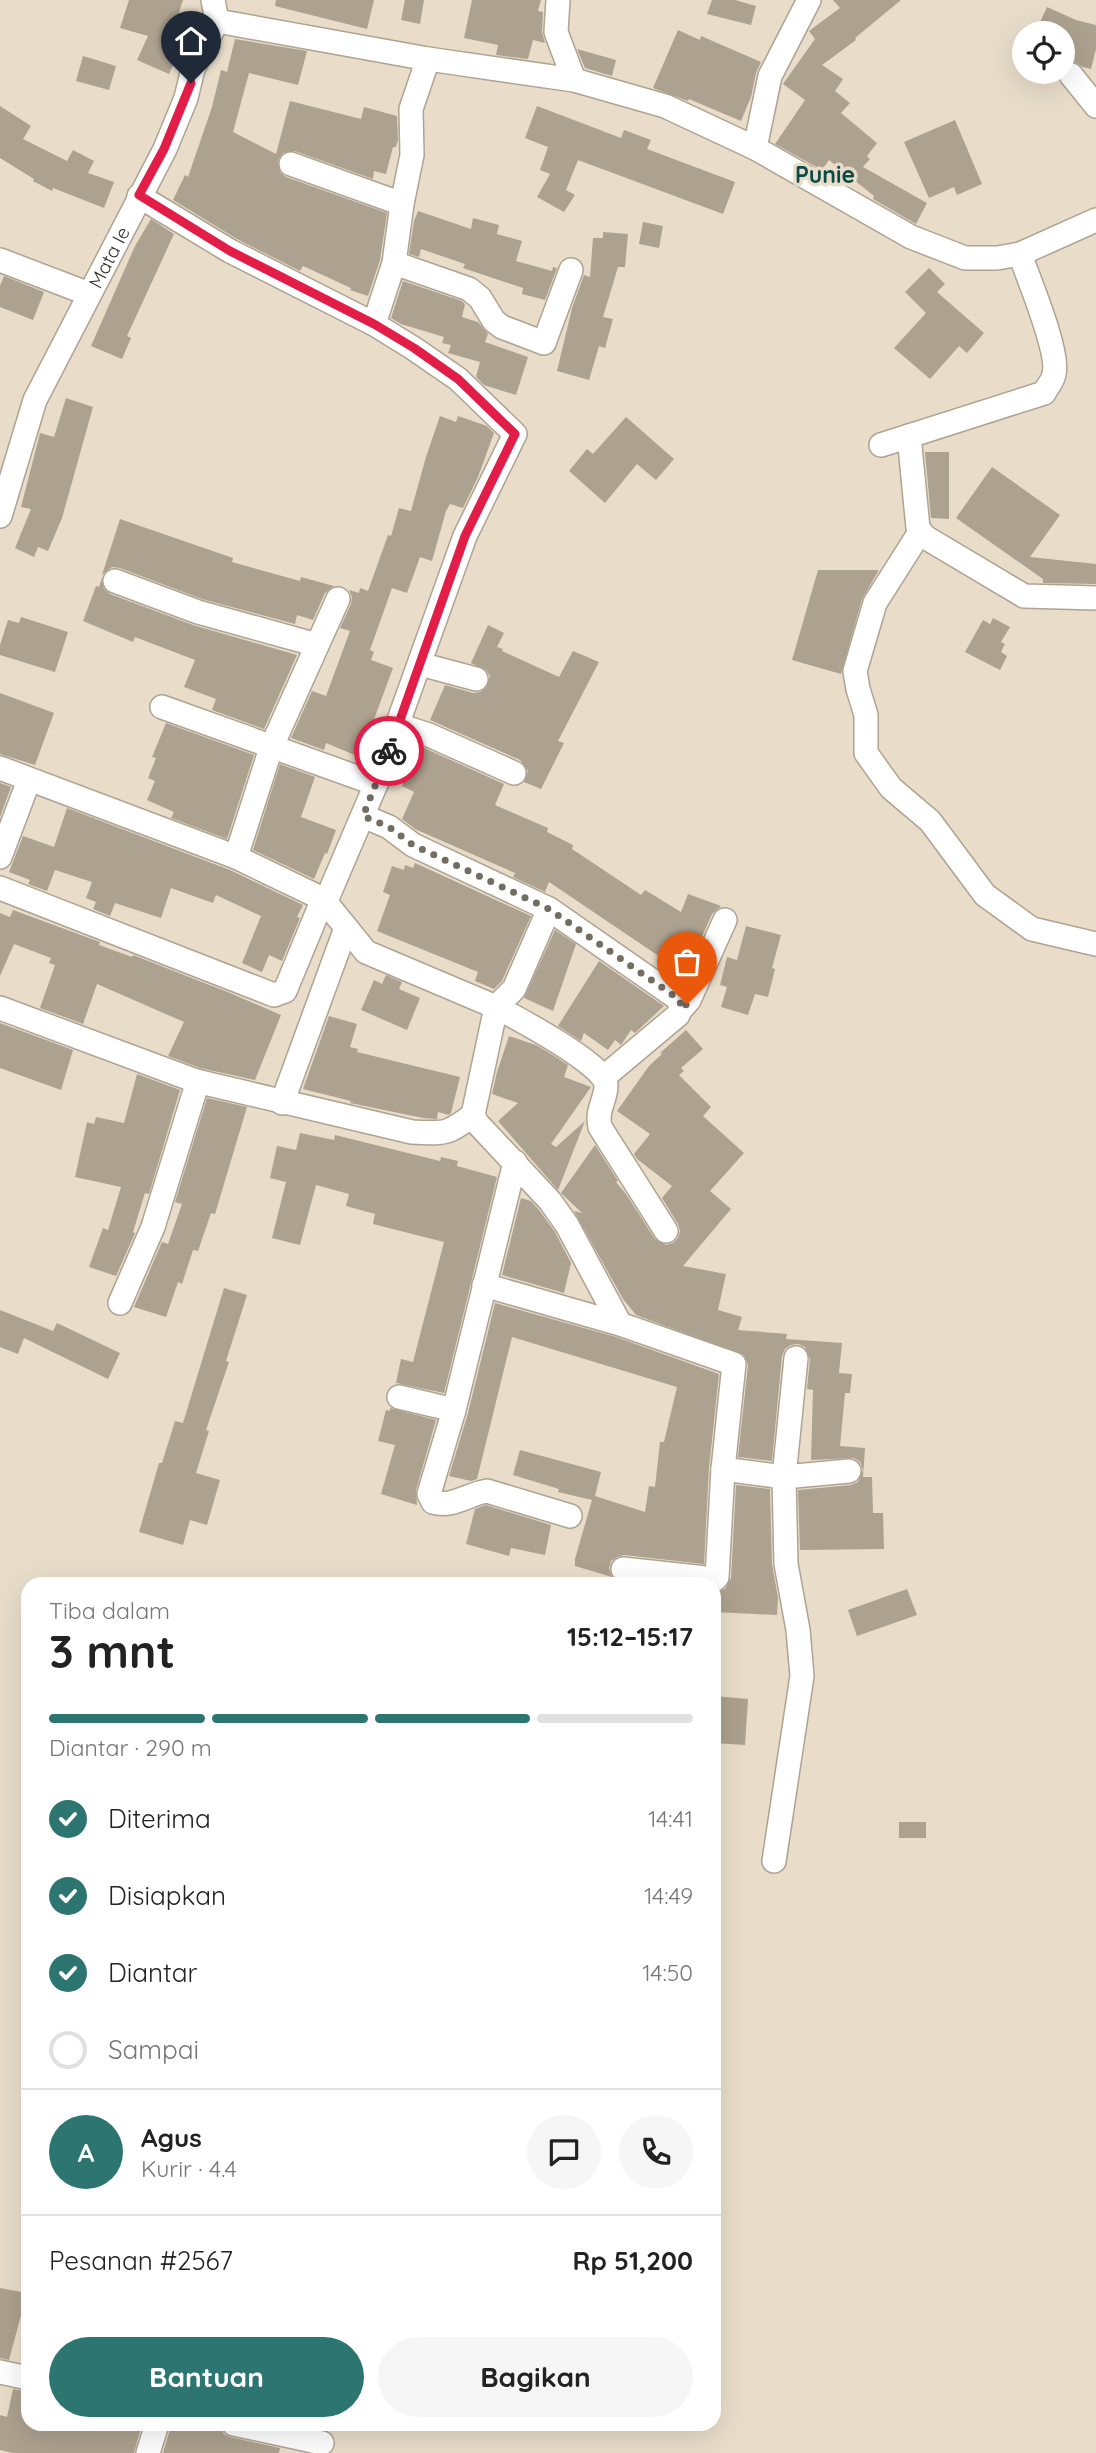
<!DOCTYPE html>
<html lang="id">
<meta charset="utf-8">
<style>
body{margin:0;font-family:Quicksand,sans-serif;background:#f6f6f6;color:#222;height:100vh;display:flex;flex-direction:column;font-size:26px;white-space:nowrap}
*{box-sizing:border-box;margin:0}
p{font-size:23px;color:#767676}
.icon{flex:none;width:38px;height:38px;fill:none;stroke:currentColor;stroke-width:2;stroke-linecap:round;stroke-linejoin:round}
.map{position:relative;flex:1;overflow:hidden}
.drawer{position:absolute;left:21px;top:1577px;width:700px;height:854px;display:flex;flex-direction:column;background:#fff;border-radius:21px;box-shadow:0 7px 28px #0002}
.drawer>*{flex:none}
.tools{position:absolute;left:1012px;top:21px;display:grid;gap:14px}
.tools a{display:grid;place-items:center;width:63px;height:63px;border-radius:50%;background:#fff;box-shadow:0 7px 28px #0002;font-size:35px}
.pin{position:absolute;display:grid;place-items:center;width:60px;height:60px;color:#fff;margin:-72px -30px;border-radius:50% 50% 50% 0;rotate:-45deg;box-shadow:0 0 7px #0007}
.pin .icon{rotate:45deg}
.courier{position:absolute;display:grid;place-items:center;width:70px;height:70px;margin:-35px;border:5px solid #e11d48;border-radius:50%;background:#fff;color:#222;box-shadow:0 2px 9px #0007}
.headline em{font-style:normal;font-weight:800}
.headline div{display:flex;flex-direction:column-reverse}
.headline{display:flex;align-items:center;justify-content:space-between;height:119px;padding:0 28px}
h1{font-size:46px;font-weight:800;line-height:52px}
.bar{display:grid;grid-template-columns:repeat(4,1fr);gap:10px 7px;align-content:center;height:84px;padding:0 28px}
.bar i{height:9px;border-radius:5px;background:#e0e0e0}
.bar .on{background:#2c7570}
.bar p{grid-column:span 4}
.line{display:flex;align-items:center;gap:18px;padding:0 28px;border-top:2px solid #e0e0e0}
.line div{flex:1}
.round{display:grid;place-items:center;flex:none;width:74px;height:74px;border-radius:37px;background:#f6f6f6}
ol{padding:0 28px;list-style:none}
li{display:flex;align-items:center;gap:21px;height:77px}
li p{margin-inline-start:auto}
li .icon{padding:7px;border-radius:50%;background:#2c7570;color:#fff;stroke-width:4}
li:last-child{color:#767676}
li i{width:38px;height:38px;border:4px solid #e0e0e0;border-radius:50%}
.button{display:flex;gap:14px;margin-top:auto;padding:14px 28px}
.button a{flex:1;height:80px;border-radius:42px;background:#2c7570;color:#fff;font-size:28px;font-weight:800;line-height:80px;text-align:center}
.button a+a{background:#f6f6f6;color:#222}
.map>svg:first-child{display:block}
.building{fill:#ada18f}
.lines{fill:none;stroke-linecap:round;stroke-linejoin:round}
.minor-casing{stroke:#aea391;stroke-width:26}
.minor{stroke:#fff;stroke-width:23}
.done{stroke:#736c61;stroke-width:7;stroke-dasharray:0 12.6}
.route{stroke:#e11d48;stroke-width:9}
.labels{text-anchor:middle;stroke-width:7;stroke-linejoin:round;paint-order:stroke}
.street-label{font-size:19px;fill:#342f28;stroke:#e9ddca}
.quarter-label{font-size:23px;font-weight:bold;fill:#0b4b47;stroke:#e9ddca}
</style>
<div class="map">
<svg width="1096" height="2453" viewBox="0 0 1096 2453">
<rect width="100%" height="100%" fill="#e9ddca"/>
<g class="building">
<polygon points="129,0 183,0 166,52 177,57 169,74 137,60 148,36 120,28"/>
<polygon points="276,0 374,0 367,29 275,6"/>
<polygon points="405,0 424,0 420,24 401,20"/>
<polygon points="472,0 541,0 538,11 543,12 542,32 545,43 533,40 528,59 496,55 498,45 464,38"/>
<polygon points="712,0 735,0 756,6 751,25 707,14"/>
<polygon points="833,0 901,0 855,38 856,40 822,65 843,79 835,91 850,103 841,113 877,143 867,156 870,159 863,167 927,203 916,224 873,199 874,196 829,160 822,170 775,144 805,100 783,84 815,39 809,31 840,8"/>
<polygon points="1047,7 1076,20 1096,25 1096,49 1091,69 1083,67 1075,62 1062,62 1062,33 1035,33"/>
<polygon points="678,30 700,40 701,36 761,62 756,73 751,97 741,121 689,99 688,101 653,88"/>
<polygon points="235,39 307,51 298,85 249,73 233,132 276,154 290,101 361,119 364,107 397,116 398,140 396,147 393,147 386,174 374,171 373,179 295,151 283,153 278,160 280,172 286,177 387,213 380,260 368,296 350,290 351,288 303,266 300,271 237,239 173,200 185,175 188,177 212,107 221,70 227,72"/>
<polygon points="577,49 616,60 612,76 585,68"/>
<polygon points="83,56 116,66 109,90 76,81"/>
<polygon points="0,106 31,126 23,139 67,161 73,150 94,161 88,173 114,182 104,208 53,188 52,191 33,181 34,179 0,158"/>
<polygon points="537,106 621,138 624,130 651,140 647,149 735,182 723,214 578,160 566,190 575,195 564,212 537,197 550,174 540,170 548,147 525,138"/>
<polygon points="955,120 982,184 957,195 954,187 929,198 904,142"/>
<polygon points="418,211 471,229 473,218 499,225 497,234 522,241 516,261 552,271 553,267 557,268 545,300 522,294 523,288 463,268 465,264 421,249 419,257 409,254 414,221"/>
<polygon points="151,219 174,234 127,336 131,338 122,359 91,346 135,246"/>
<polygon points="643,222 663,226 659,248 639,244"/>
<polygon points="603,232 628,234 625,267 618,267 603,317 613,319 605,348 599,346 589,380 557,371 572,308 584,275 590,277 593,238 603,238"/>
<polygon points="929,268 945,284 937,292 984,333 967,353 959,346 930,379 894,348 926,313 905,292"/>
<polygon points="4,276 44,292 33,320 0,307 0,286"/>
<polygon points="403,281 462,301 465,304 462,317 478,322 488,334 485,342 528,357 516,395 484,385 476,377 480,362 448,353 451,345 442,343 444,337 401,324 391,318"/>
<polygon points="66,398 93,407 62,518 48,551 38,547 34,557 15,548 31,509 21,507 40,433 54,437"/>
<polygon points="440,416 456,422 458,416 487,426 494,433 478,477 463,508 450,504 446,511 432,561 420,557 407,593 392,588 370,650 374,652 371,660 393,668 373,722 382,726 369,761 326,743 324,750 291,738 312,691 326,696 350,631 340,628 351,604 352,597 349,590 359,593 360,588 368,591 388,535 391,536 399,508 411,511 426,457"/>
<polygon points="626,417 674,459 656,480 637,464 605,503 569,471 587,449 593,454"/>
<polygon points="925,452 949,452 949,519 931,518"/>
<polygon points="992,467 1060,515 1030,557 1096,564 1096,584 1043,583 1043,579 956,518"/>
<polygon points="120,519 233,558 232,562 300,581 301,577 334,586 325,593 313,620 297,615 295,624 202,599 120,568 112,567 102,575"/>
<polygon points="818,570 879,570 862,599 841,674 792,660"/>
<polygon points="102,578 104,589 110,594 193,625 297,655 264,729 212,710 216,699 184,687 195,660 135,637 133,642 83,621 96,586 99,587"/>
<polygon points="21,617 68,632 55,672 0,655 0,645 8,620 19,623"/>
<polygon points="993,618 1010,627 1001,642 1005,644 1001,652 1007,656 1000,670 965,652 983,620 990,624"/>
<polygon points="488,625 504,633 497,647 503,649 502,651 559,677 573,651 599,662 558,741 564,743 541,789 524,782 528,771 520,760 430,720 445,685 473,693 480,692 486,688 490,676 486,670 471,663"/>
<polygon points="0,693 54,713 35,765 0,754"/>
<polygon points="166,723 254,755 227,839 171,818 174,812 147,800 155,781 148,778 156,758 152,757"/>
<polygon points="422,747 504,784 495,805 548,828 547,832 573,845 572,849 641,895 645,890 681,912 688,894 721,906 712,914 688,968 680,965 678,969 549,882 545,892 513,877 515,873 415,829 402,819 414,792 402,786 409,772 412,773"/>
<polygon points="280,764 315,777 301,817 336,830 327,854 325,853 314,879 253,850"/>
<polygon points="0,783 11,787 0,817"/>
<polygon points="67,808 230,870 303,905 297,917 300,918 282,961 269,955 262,972 242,963 261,916 216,895 213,903 171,888 161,918 115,903 110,916 93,909 96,902 86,898 92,882 55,870 47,891 28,884 30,880 9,872 23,836 54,847"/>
<polygon points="415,863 531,916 502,981 494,989 475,981 478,972 377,931 390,895 383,892 392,866 404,870 405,865 413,868"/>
<polygon points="13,910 100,942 99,945 132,957 133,955 230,993 281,1015 255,1080 200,1068 168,1056 184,1022 97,984 83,1024 40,1008 55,965 49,963 51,958 14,944 0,976 0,913 10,917"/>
<polygon points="746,926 781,935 772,968 775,969 768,997 755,994 748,1015 721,1007 727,987 720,985 727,957 737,960"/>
<polygon points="555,930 576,944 553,1011 524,998"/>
<polygon points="599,961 664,1006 635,1033 631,1030 621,1045 615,1040 608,1050 584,1033 581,1041 558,1026"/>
<polygon points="386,975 402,982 399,989 420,998 407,1030 361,1010 374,980 382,984"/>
<polygon points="329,1016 357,1024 350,1047 358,1049 357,1052 460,1077 451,1113 449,1115 438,1112 437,1119 423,1118 350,1103 351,1101 303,1089"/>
<polygon points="0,1023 73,1050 61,1090 0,1068"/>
<polygon points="686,1030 703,1049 681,1068 684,1071 679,1075 711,1107 703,1116 744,1153 710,1191 731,1209 683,1266 726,1274 718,1310 742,1317 738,1330 787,1334 786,1339 842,1343 839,1373 852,1374 850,1393 845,1393 840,1446 865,1448 863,1477 872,1477 873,1513 883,1513 884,1549 800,1550 798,1490 851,1485 858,1482 863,1470 860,1462 854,1458 811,1460 813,1390 807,1389 810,1359 805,1347 798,1344 791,1345 785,1349 782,1356 772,1461 738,1457 748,1365 744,1355 636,1315 623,1299 574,1211 582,1213 561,1193 595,1145 618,1181 616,1182 626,1194 655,1239 666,1245 673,1243 678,1238 680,1231 678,1224 662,1198 672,1186 637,1159 634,1154 650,1134 617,1111 649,1066 662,1054 660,1053"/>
<polygon points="509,1036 536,1045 551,1054 568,1065 564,1077 591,1087 551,1144 556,1147 585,1121 558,1190 498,1121 518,1103 492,1094 497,1072"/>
<polygon points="137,1074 180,1090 149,1194 145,1193 133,1232 135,1233 116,1276 89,1267 103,1228 108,1230 121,1187 75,1177 87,1122 94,1124 96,1117 124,1123"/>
<polygon points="207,1098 247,1107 215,1214 211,1213 198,1251 193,1250 182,1284 178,1282 166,1317 134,1307 162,1242 168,1244 182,1204 175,1202"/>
<polygon points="300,1133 334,1140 335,1135 440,1161 441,1157 458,1161 457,1166 497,1177 444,1393 396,1383 401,1359 413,1362 444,1242 373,1224 375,1214 346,1206 349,1194 316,1185 300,1245 272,1238 286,1182 270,1178 277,1146 296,1150"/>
<polygon points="521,1198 531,1201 539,1210 555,1232 571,1263 564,1293 502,1275"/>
<polygon points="224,1288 247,1295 226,1361 229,1362 206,1430 209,1431 196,1473 220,1480 207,1525 190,1520 183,1545 139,1532 159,1463 162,1463 175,1421 183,1423"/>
<polygon points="495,1303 616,1337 719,1374 709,1468 704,1564 624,1555 617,1557 611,1561 609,1568 612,1577 575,1566 575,1559 592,1500 558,1492 559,1489 513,1475 520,1450 601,1472 595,1496 645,1512 649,1486 655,1487 660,1442 664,1442 677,1387 512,1337 477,1479 471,1481 449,1476 468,1413"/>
<polygon points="0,1310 53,1331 57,1323 120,1353 108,1379 24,1338 18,1354 0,1347"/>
<polygon points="390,1408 436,1420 416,1490 417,1505 381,1494 395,1445 378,1441 386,1410 390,1411"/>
<polygon points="736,1485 770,1489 772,1564 778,1598 777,1615 714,1612 714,1593 725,1589 731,1578"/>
<polygon points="486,1505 551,1525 545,1555 511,1548 509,1556 466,1544 475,1509"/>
<polygon points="907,1589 917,1615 857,1636 848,1610"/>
<polygon points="714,1696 748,1699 745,1745 714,1743"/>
<rect x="899" y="1822" width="27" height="16"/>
<polygon points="0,2288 27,2293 9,2360 0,2358"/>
<polygon points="13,2389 28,2392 28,2424 142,2424 134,2453 13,2453 0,2450 0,2415 7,2417"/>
<polygon points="187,2424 203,2424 221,2428 224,2434 230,2437 280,2448 279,2453 163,2453 171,2426 185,2430"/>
</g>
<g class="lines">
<g class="minor-casing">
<g id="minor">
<polyline points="558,0 556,32 574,80"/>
<polyline points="217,21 428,59 574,80 665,106 755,148 911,237 965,258 997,258 1020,254 1096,220"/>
<polyline points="1071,75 1096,106"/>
<polyline points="755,148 770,76 809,0"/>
<polyline points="291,164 402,204"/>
<polyline points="139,196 230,251 374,324 394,263 402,204 412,155 411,109 428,59"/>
<polyline points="0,260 89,294"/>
<polyline points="394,263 469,289 480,298 494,321 502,327 544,343 571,270"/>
<polyline points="909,436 918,528 925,537 1024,596 1096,598"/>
<path d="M881,445L1044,393C1047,387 1053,381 1054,374C1060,352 1028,278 1020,254"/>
<path id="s1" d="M0,516L35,400L165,149L186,98L193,69L217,21L213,0"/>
<polyline points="920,532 875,603 855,671 858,689 866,715 866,753 891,788 930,821 985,895 1032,929 1096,944"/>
<polyline points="115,581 198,612 317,645"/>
<polyline points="420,664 476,679"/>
<polyline points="162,707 376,784"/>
<polyline points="398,725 429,735 514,773"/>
<polyline points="0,768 236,857 323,899 366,952 496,1007 473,1115 477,1123 550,1201 567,1225 620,1324 734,1364 723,1469 717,1577 715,1579 623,1569"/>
<path d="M363,816L389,827L413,845L549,909L514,989L496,1007C515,1017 606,1065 606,1085C606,1101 596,1109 600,1127L666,1231"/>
<polyline points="0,857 29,780"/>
<polyline points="236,857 271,748 338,599"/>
<polyline points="0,888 274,995 285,991 323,899"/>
<polyline points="326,901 376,784 465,536 515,434 458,379 413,348 374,324"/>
<polyline points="549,909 680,1000 682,1004 678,1015 604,1077"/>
<polyline points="0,1008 196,1081 197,1084 153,1227 120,1303"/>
<polyline points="681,1009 689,1000 725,920"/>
<path d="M196,1081L412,1132C445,1133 445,1136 473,1115"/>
<polyline points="282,1103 346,928"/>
<path d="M515,1162L454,1410L429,1494L433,1502C452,1508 468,1494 487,1491L570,1516"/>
<polyline points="484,1285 620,1324"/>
<polyline points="399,1397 454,1410"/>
<polyline points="723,1469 784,1477 849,1471"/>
<polyline points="774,1861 802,1676 798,1630 786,1564 784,1477 796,1358"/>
<polyline points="0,2372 28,2378"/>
<polyline points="234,2424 322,2443"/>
<polyline points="148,2453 157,2424"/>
</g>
</g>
<use href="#minor" class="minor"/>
</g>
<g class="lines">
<polyline class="done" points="389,751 363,816 389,827 413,845 549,909 680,1000 681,1009 687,1004"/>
<polyline class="route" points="191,83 164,149 139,195 230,251 374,324 414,348 458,379 515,434 465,536 389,751"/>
</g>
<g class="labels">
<g class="street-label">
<text dy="7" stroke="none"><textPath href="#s1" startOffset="282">Mata Ie</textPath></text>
</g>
<g class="quarter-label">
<text x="825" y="183">Punie</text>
</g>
</g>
</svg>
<div class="tools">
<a><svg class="icon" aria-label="locate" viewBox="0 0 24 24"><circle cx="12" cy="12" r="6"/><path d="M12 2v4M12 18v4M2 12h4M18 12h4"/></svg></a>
</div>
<div class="pin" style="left:687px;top:1004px;background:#ea580c"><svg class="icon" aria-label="bag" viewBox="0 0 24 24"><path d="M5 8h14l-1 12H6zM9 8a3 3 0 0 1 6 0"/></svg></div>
<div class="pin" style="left:191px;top:83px;background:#1f2937"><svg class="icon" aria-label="home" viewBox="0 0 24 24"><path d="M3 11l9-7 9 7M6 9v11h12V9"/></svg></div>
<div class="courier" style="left:389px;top:751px"><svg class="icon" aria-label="bike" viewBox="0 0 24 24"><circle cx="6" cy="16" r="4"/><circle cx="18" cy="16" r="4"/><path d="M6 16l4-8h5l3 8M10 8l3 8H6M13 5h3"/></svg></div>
<section class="drawer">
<div class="headline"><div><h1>3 mnt</h1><p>Tiba dalam</p></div><em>15:12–15:17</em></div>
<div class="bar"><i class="on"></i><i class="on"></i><i class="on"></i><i></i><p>Diantar · 290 m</p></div>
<ol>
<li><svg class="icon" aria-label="check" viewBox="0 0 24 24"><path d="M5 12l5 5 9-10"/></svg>Diterima<p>14:41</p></li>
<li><svg class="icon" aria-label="check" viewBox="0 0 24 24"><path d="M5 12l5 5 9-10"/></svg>Disiapkan<p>14:49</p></li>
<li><svg class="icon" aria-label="check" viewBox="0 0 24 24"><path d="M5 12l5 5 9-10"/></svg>Diantar<p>14:50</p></li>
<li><i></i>Sampai</li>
</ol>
<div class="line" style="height:126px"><b class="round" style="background:#2c7570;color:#fff">A</b><div><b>Agus</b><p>Kurir · 4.4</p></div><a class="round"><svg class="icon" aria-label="chat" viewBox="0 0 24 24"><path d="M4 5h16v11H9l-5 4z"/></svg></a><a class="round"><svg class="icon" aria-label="phone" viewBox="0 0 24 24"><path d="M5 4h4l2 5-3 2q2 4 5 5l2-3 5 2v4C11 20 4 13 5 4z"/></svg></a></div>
<div class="line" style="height:91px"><div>Pesanan #2567</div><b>Rp 51,200</b></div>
<div class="button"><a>Bantuan</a><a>Bagikan</a></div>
</section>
</div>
